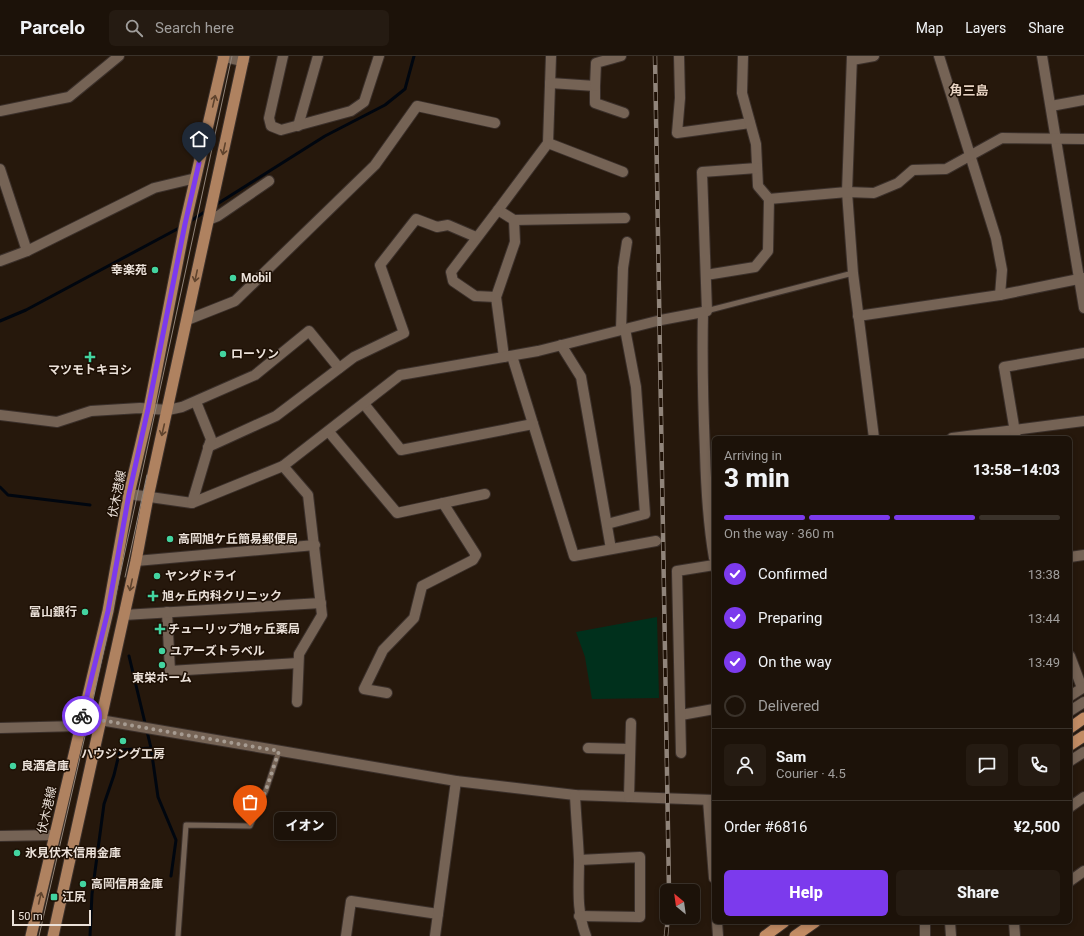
<!DOCTYPE html>
<meta charset="utf-8">
<style>
body{margin:0;font-family:Roboto,"Noto Sans JP",sans-serif;background:#251b12;color:#f1f3f6;height:100vh;display:flex;flex-direction:column;font-size:15px;white-space:nowrap}
*{box-sizing:border-box;margin:0}
p{font-size:13px;color:#a09e9c}
.icon{flex:none;width:22px;height:22px;fill:none;stroke:currentColor;stroke-width:2;stroke-linecap:round;stroke-linejoin:round}
.map{position:relative;flex:1;overflow:hidden}
.side{position:absolute;left:712px;top:380px;width:360px;height:488px;display:flex;flex-direction:column;background:#1c1209;border-radius:6px;box-shadow:0 2px 6px #0003,0 0 0 1px #3a322a}
.side>*{flex:none}
.needle{width:26px;rotate:331deg}
.controls{position:absolute;left:660px;top:828px;display:grid;gap:8px}
.controls a{display:grid;place-items:center;width:40px;height:40px;border-radius:6px;background:#1c1209;box-shadow:0 2px 6px #0003,0 0 0 1px #3a322a;font-size:20px}
.scale{position:absolute;left:12px;bottom:10px;width:79px;box-sizing:border-box;padding-left:4px;border:2px solid #ebe1d9;border-top:0;font-size:11px;line-height:14px;white-space:nowrap;color:#ebe1d9;-webkit-text-stroke:3px #1d0f04;paint-order:stroke}
.pin{position:absolute;display:grid;place-items:center;width:34px;height:34px;color:#fff;margin:-41px -17px;border-radius:50% 50% 50% 0;rotate:-45deg;box-shadow:0 0 4px #0007}
.pin .icon{rotate:45deg}
.courier{position:absolute;display:grid;place-items:center;width:40px;height:40px;margin:-20px;border:3px solid #7c3aed;border-radius:50%;background:#fff;color:#222;box-shadow:0 1px 5px #0007}
.bubble{position:absolute;height:28px;border-radius:6px;background:#1c1209;box-shadow:0 2px 6px #0003,0 0 0 1px #3a322a;font-size:13px;font-weight:800;line-height:28px;text-align:center}
.overview em{font-style:normal;font-weight:800}
.overview div{display:flex;flex-direction:column-reverse}
.overview{display:flex;align-items:center;justify-content:space-between;height:68px;padding:0 12px}
h1{font-size:26px;font-weight:800;line-height:30px}
.bar{display:grid;grid-template-columns:repeat(4,1fr);gap:6px 4px;align-content:center;height:48px;padding:0 12px}
.bar i{height:5px;border-radius:3px;background:#3a322a}
.bar .current{background:#7c3aed}
.bar p{grid-column:span 4}
.line{display:flex;align-items:center;gap:10px;padding:0 12px;border-top:1px solid #3a322a}
.line div{flex:1}
.round{display:grid;place-items:center;flex:none;width:42px;height:42px;border-radius:6px;background:#251b12}
ol{padding:0 12px;list-style:none}
li{display:flex;align-items:center;gap:12px;height:44px}
li p{margin-inline-start:auto}
li .icon{padding:4px;border-radius:50%;background:#7c3aed;color:#fff;stroke-width:4}
li:last-child{color:#a09e9c}
li i{width:22px;height:22px;border:2px solid #3a322a;border-radius:50%}
.cta{display:flex;gap:8px;margin-top:auto;padding:8px 12px}
.cta a{flex:1;height:46px;border-radius:6px;background:#7c3aed;color:#fff;font-size:16px;font-weight:800;line-height:46px;text-align:center}
.cta a+a{background:#251b12;color:#f1f3f6}
header{display:flex;align-items:center;gap:24px;box-sizing:border-box;height:56px;padding:0 20px;background:#1c1209;border-bottom:1px solid #3a322a}
header strong{font-size:19px}
nav{display:flex;gap:22px;margin-inline-start:auto;font-size:14px}
.search{width:280px;height:36px;background:#251b12;display:flex;align-items:center;gap:10px;box-sizing:border-box;padding:0 14px;border-radius:6px;color:#a09e9c;font-size:15px}
.map>svg:first-child{display:block}
.green{fill:#00301c}
.lines{fill:none;stroke-linecap:round;stroke-linejoin:round}
.stream{stroke:#00060f;stroke-width:3}
.service-casing{stroke:#3b302b;stroke-width:7}
.minor-casing{stroke:#3b302b;stroke-width:12}
.tertiary-casing{stroke:#3b302b;stroke-width:13}
.primary-casing{stroke:#3b302b;stroke-width:13}
.trunk-casing{stroke:#3b302b;stroke-width:13}
.service{stroke:#756355;stroke-width:5}
.minor{stroke:#756355;stroke-width:10}
.tertiary{stroke:#756355;stroke-width:11}
.primary{stroke:#af8260;stroke-width:11}
.trunk{stroke:#c28c64;stroke-width:11}
.tram{stroke:#90847a;stroke-width:1}
.rail-casing{stroke:#90847a;stroke-width:4.5}
.rail{stroke:#1d0f04;stroke-width:3;stroke-dasharray:9;stroke-linecap:butt}
.oneway{stroke:#5f432d}
.done{stroke:#a69b91;stroke-width:4;stroke-dasharray:0 7.2}
.route{stroke:#7c3aed;stroke-width:5}
.poi-dot{fill:#43d4a0;stroke:#1d0f04;stroke-width:1.5}
.labels{text-anchor:middle;stroke-width:3;stroke-linejoin:round;paint-order:stroke}
.poi-label{font-size:12px;font-weight:bold;fill:#ebe1d9;stroke:#1d0f04;text-anchor:start}
.street-label{font-size:12px;fill:#ebe1d9;stroke:#1d0f04}
.neighbourhood-label{font-size:13px;font-weight:bold;fill:#e8d4c4;stroke:#1d0f04}
</style>
<header>
<strong>Parcelo</strong>
<div class="search"><svg class="icon" aria-label="search" viewBox="0 0 24 24"><circle cx="10" cy="10" r="6"/><path d="M15 15l6 6"/></svg>Search here</div>
<nav><a>Map</a><a>Layers</a><a>Share</a></nav>
</header>
<div class="map">
<svg width="1084" height="880" viewBox="0 0 1084 880">
<rect width="100%" height="100%" fill="#26180c"/>
<polygon class="green" points="657,561 659,642 592,643 585,601 576,576"/>
<g class="lines">
<g class="stream">
<polyline points="214,150 325,80 385,49 405,33 414,0"/>
<polyline points="189,166 206,155"/>
<polyline points="0,265 26,254 181,171"/>
<polyline points="0,431 8,439 90,449"/>
<polyline points="129,600 151,692 158,741 176,784 171,820"/>
<polyline points="90,880 92,838 104,748 114,719 120,694 151,692"/>
</g>
<g class="service-casing">
<g id="service">
<polyline points="706,255 853,217"/>
<polyline points="178,880 186,769 250,770 266,734 279,695"/>
</g>
</g>
<g class="minor-casing">
<g id="minor">
<polyline points="283,0 269,62 271,70 281,74 351,55 364,46 379,0"/>
<polyline points="551,0 548,87 498,154 514,164 625,162"/>
<polyline points="679,0 680,42 677,77 750,67"/>
<polyline points="852,0 847,136 853,217 874,382"/>
<polyline points="939,0 996,182 1002,214 1000,239"/>
<polyline points="1042,0 1084,252"/>
<polyline points="852,4 874,0"/>
<polyline points="550,27 595,30 595,47 624,57"/>
<polyline points="595,30 596,7 621,0"/>
<polyline points="1051,50 1084,44"/>
<polyline points="0,55 69,41 119,0"/>
<polyline points="298,70 318,0"/>
<polyline points="548,87 623,116"/>
<polyline points="0,113 27,195"/>
<polyline points="769,143 847,136 874,137 898,127 913,114 946,113 1002,82 1084,83"/>
<polyline points="208,164 218,160 269,125"/>
<polyline points="0,205 27,195 154,132 196,122"/>
<polyline points="706,219 755,211 768,195 769,143 758,130 756,88 742,37 743,0"/>
<polyline points="496,241 475,240 453,225 451,216 498,154"/>
<polyline points="707,255 702,116 757,112"/>
<polyline points="858,260 1000,239 1084,222"/>
<polyline points="187,264 235,245 375,109 417,50 495,67"/>
<polyline points="621,274 623,212 627,186"/>
<polyline points="561,289 581,321 611,493"/>
<polyline points="512,300 574,500 656,485"/>
<polyline points="504,301 496,241 515,186 514,164"/>
<polyline points="364,348 401,394 533,368"/>
<polyline points="0,359 57,366 91,355 140,352 168,354 182,351 255,319 309,275 339,312"/>
<polyline points="329,376 397,457 485,438"/>
<polyline points="952,382 1084,365"/>
<polyline points="1016,382 1004,311 1084,297"/>
<polyline points="208,391 276,360 354,301 404,277 380,209 416,163 437,171 448,169 476,181"/>
<polyline points="283,410 308,439 322,559 299,598 297,646"/>
<path d="M129,438L192,447L283,410L400,319L538,295L661,264L703,256C702,303 703,349 705,396C706,432 708,467 714,502"/>
<polyline points="192,447 211,383 196,346"/>
<polyline points="607,468 645,458 636,331 625,273"/>
<polyline points="1070,501 1084,499"/>
<polyline points="136,505 315,489"/>
<polyline points="167,556 170,615 298,607"/>
<polyline points="124,559 321,547"/>
<polyline points="1070,600 1082,632"/>
<polyline points="387,637 364,633 383,594 414,562 422,530 473,504 476,499 443,447"/>
<polyline points="1070,640 1084,631"/>
<polyline points="1070,655 1084,646"/>
<polyline points="681,659 714,653"/>
<polyline points="0,672 79,670 100,664 456,725 575,739 714,744"/>
<polyline points="588,692 630,693"/>
<polyline points="681,697 677,515 714,509"/>
<polyline points="1070,705 1084,696"/>
<path d="M575,739C576,761 578,782 579,804C579,831 576,854 586,880"/>
<polyline points="629,741 631,667"/>
<polyline points="708,744 714,822"/>
<polyline points="1070,751 1084,741"/>
<polyline points="0,780 54,779"/>
<polyline points="579,804 640,801 640,861 579,860"/>
<polyline points="1070,825 1084,815"/>
<polyline points="717,866 718,880"/>
<polyline points="925,866 925,880"/>
<polyline points="950,866 951,880"/>
<polyline points="1014,866 1015,880"/>
<polyline points="346,880 351,845 438,858"/>
<polyline points="435,880 456,725"/>
</g>
</g>
<g class="tertiary-casing">
<polyline id="tertiary" points="223,0 243,5"/>
</g>
<g class="primary-casing">
<g id="primary">
<polyline points="31,880 108,555 129,438 149,353 185,168 224,0"/>
<polyline points="53,880 136,505 148,441 244,0"/>
</g>
</g>
<g class="trunk-casing">
<g id="trunk">
<polyline points="1070,672 1084,662"/>
<polyline points="1070,689 1084,680"/>
<polyline points="765,880 784,866"/>
<polyline points="795,880 815,866"/>
</g>
</g>
<use href="#service" class="service"/>
<use href="#minor" class="minor"/>
<use href="#tertiary" class="tertiary"/>
<use href="#primary" class="primary"/>
<use href="#trunk" class="trunk"/>
<g class="tram">
<polyline points="125,521 147,419"/>
<polyline points="39,880 88,667 232,0"/>
</g>
<g class="rail-casing">
<g id="rail">
<polyline points="655,0 669,835"/>
<polyline points="666,880 668,861"/>
</g>
</g>
<use href="#rail" class="rail"/>
</g>
<defs><path id="oneway-shaft" d="M-6 0H5M1.5-3L5.5 0L1.5 3" fill="none" stroke-width="1.6" stroke-linecap="round" stroke-linejoin="round"/></defs>
<g class="oneway">
<use href="#oneway-shaft" transform="translate(214 45) rotate(-77)"/>
<use href="#oneway-shaft" transform="translate(224 93) rotate(102)"/>
<use href="#oneway-shaft" transform="translate(196 220) rotate(102)"/>
<use href="#oneway-shaft" transform="translate(163 374) rotate(103)"/>
<use href="#oneway-shaft" transform="translate(131 529) rotate(102)"/>
<use href="#oneway-shaft" transform="translate(40 842) rotate(-77)"/>
</g>
<g class="lines">
<polyline class="done" points="82,660 79,670 100,664 279,695 266,734 250,770"/>
<polyline class="route" points="82,660 108,555 129,438 148,353 185,168 199,107"/>
</g>
<g class="poi-dot">
<circle cx="155" cy="214" r="4"/>
<circle cx="233" cy="222" r="4"/>
<circle cx="223" cy="298" r="4"/>
<path d="M88 295h4v4h4v4h-4v4h-4v-4h-4v-4h4z"/>
<circle cx="170" cy="483" r="4"/>
<circle cx="157" cy="520" r="4"/>
<path d="M151 534h4v4h4v4h-4v4h-4v-4h-4v-4h4z"/>
<circle cx="85" cy="556" r="4"/>
<path d="M158 567h4v4h4v4h-4v4h-4v-4h-4v-4h4z"/>
<circle cx="162" cy="595" r="4"/>
<circle cx="162" cy="609" r="4"/>
<circle cx="123" cy="685" r="4"/>
<circle cx="13" cy="710" r="4"/>
<circle cx="17" cy="797" r="4"/>
<circle cx="83" cy="828" r="4"/>
<rect x="50" y="837" width="8" height="8" rx="2"/>
</g>
<g class="labels">
<g class="poi-label">
<text x="147" y="218" text-anchor="end">幸楽苑</text>
<text x="241" y="226">Mobil</text>
<text x="231" y="302">ローソン</text>
<text x="90" y="318" text-anchor="middle">マツモトキヨシ</text>
<text x="178" y="487">高岡旭ケ丘簡易郵便局</text>
<text x="165" y="524">ヤングドライ</text>
<text x="162" y="544">旭ヶ丘内科クリニック</text>
<text x="77" y="560" text-anchor="end">富山銀行</text>
<text x="168" y="577">チューリップ旭ヶ丘薬局</text>
<text x="170" y="599">ユアーズトラベル</text>
<text x="162" y="626" text-anchor="middle">東栄ホーム</text>
<text x="123" y="702" text-anchor="middle">ハウジング工房</text>
<text x="21" y="714">良酒倉庫</text>
<text x="25" y="801">氷見伏木信用金庫</text>
<text x="91" y="832">高岡信用金庫</text>
<text x="62" y="845">江尻</text>
</g>
<g class="street-label">
<text transform="translate(117 438) rotate(-79)" y="4">伏木港線</text>
<text transform="translate(47 754) rotate(-77)" y="4">伏木港線</text>
</g>
<g class="neighbourhood-label">
<text x="969" y="39">角三島</text>
</g>
</g>
</svg>
<div class="controls">
<a><svg class="needle" viewBox="-14 -14 28 28"><path d="M0-13l5 13h-10z" fill="#e53935"/><path d="M0 13l5-13h-10z" fill="#a09e9c"/></svg></a>
</div>
<div class="scale">50 m</div>
<div class="pin" style="left:250px;top:770px;background:#ea580c"><svg class="icon" aria-label="bag" viewBox="0 0 24 24"><path d="M5 8h14l-1 12H6zM9 8a3 3 0 0 1 6 0"/></svg></div>
<div class="pin" style="left:199px;top:107px;background:#1f2937"><svg class="icon" aria-label="home" viewBox="0 0 24 24"><path d="M3 11l9-7 9 7M6 9v11h12V9"/></svg></div>
<div class="courier" style="left:82px;top:660px"><svg class="icon" aria-label="bike" viewBox="0 0 24 24"><circle cx="6" cy="16" r="4"/><circle cx="18" cy="16" r="4"/><path d="M6 16l4-8h5l3 8M10 8l3 8H6M13 5h3"/></svg></div>
<div class="bubble" style="left:274px;top:756px;width:62px">イオン</div>
<section class="side">
<div class="overview"><div><h1>3 min</h1><p>Arriving in</p></div><em>13:58–14:03</em></div>
<div class="bar"><i class="current"></i><i class="current"></i><i class="current"></i><i></i><p>On the way · 360 m</p></div>
<ol>
<li><svg class="icon" aria-label="check" viewBox="0 0 24 24"><path d="M5 12l5 5 9-10"/></svg>Confirmed<p>13:38</p></li>
<li><svg class="icon" aria-label="check" viewBox="0 0 24 24"><path d="M5 12l5 5 9-10"/></svg>Preparing<p>13:44</p></li>
<li><svg class="icon" aria-label="check" viewBox="0 0 24 24"><path d="M5 12l5 5 9-10"/></svg>On the way<p>13:49</p></li>
<li><i></i>Delivered</li>
</ol>
<div class="line" style="height:72px"><a class="round"><svg class="icon" aria-label="person" viewBox="0 0 24 24"><circle cx="12" cy="8" r="4"/><path d="M4 21q1-7 8-7t8 7"/></svg></a><div><b>Sam</b><p>Courier · 4.5</p></div><a class="round"><svg class="icon" aria-label="chat" viewBox="0 0 24 24"><path d="M4 5h16v11H9l-5 4z"/></svg></a><a class="round"><svg class="icon" aria-label="phone" viewBox="0 0 24 24"><path d="M5 4h4l2 5-3 2q2 4 5 5l2-3 5 2v4C11 20 4 13 5 4z"/></svg></a></div>
<div class="line" style="height:52px"><div>Order #6816</div><b>¥2,500</b></div>
<div class="cta"><a>Help</a><a>Share</a></div>
</section>
</div>
